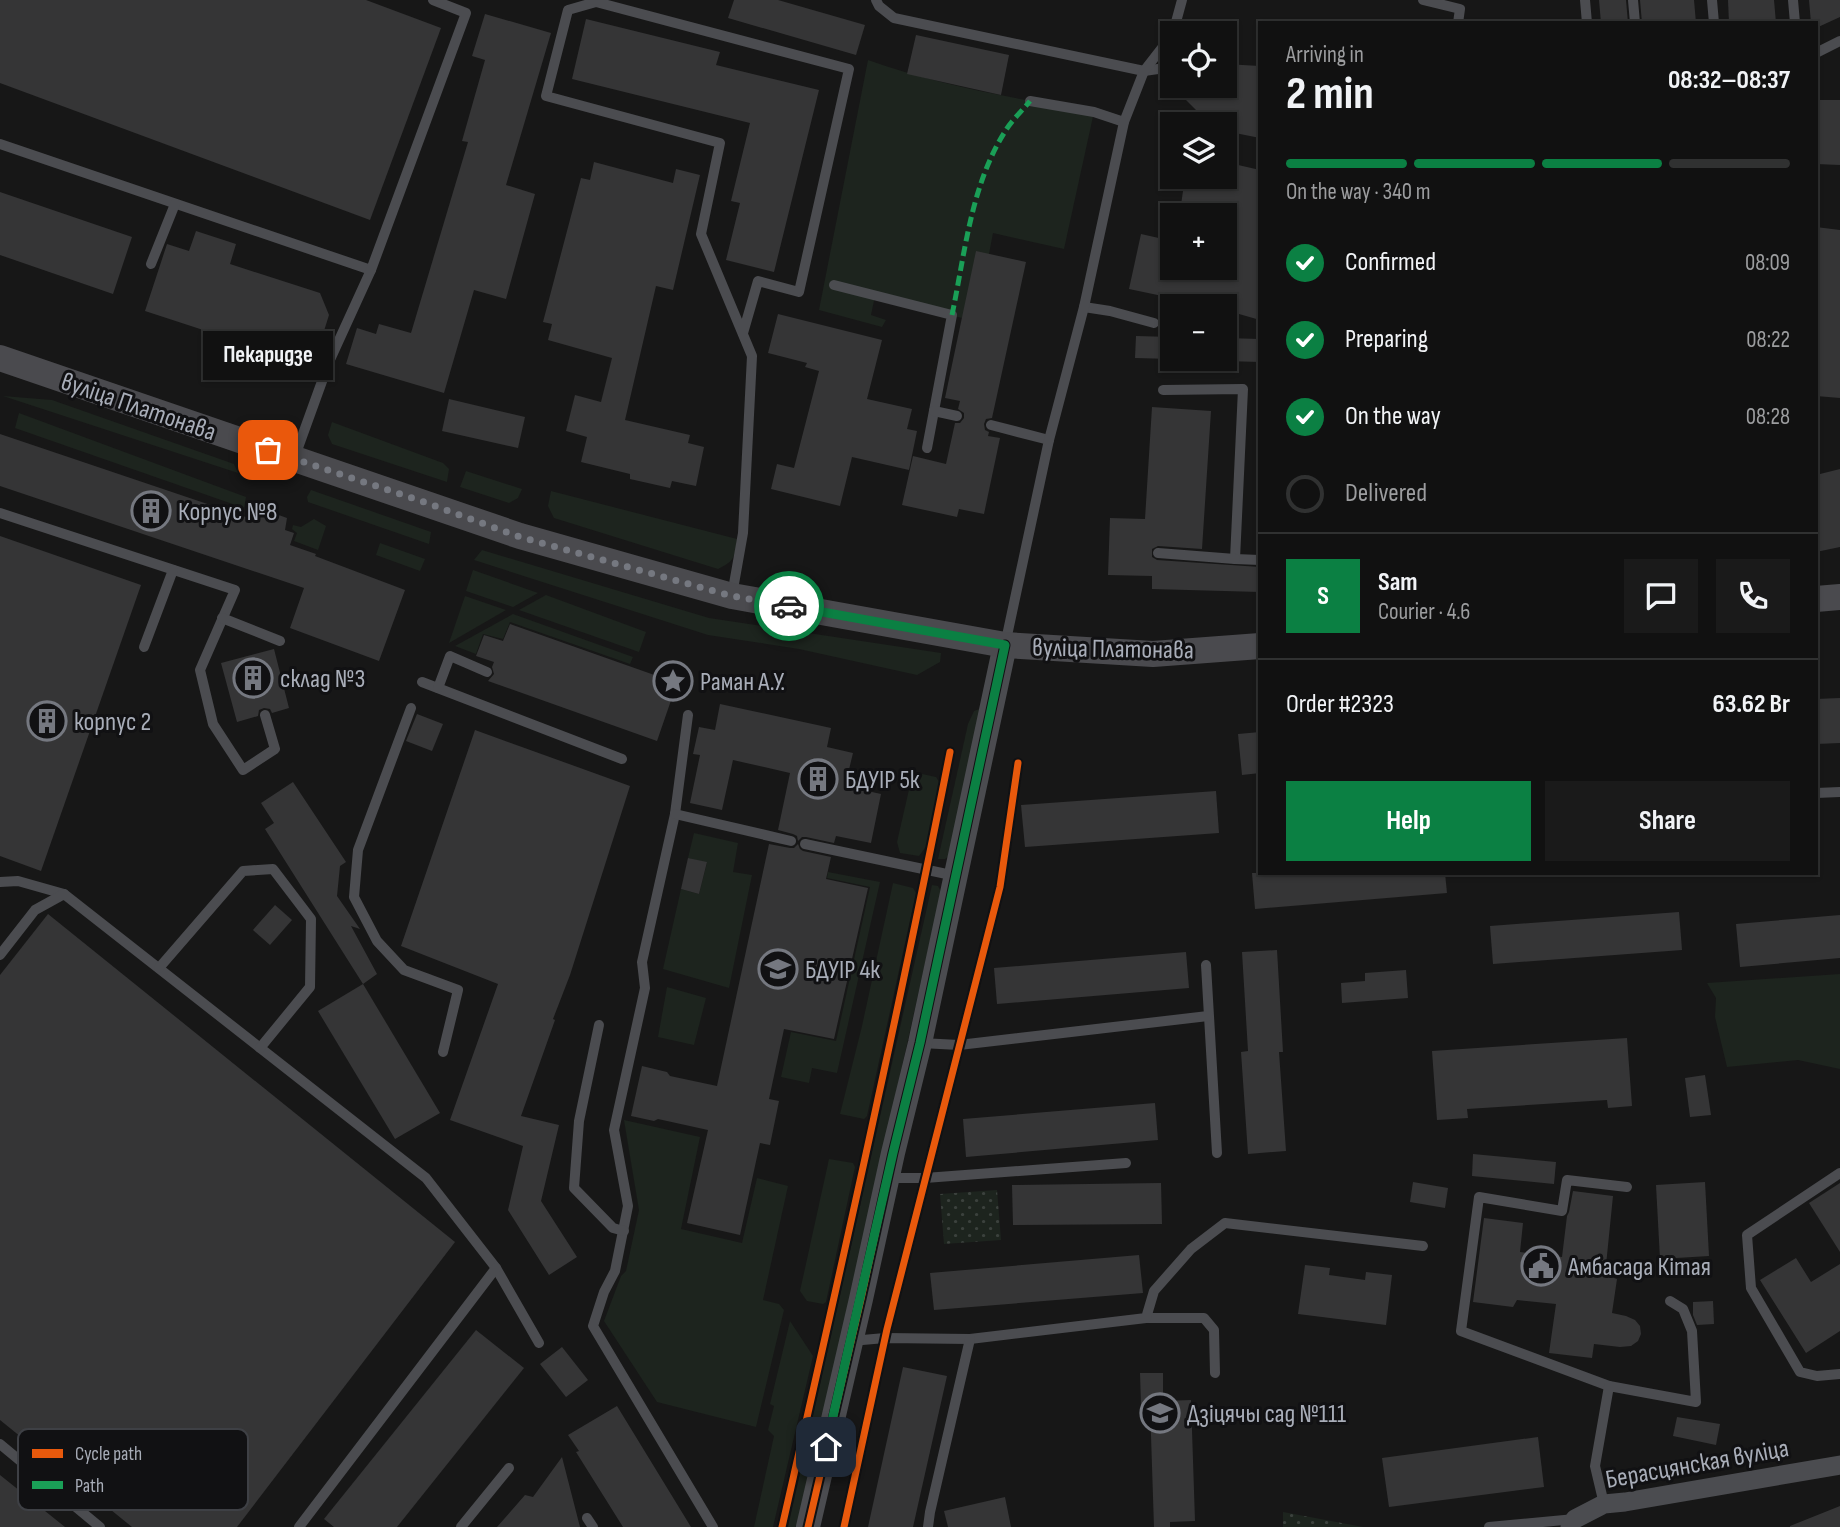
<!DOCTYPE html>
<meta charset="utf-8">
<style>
body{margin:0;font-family:"Sofia Sans Condensed",sans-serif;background:#1a1a1a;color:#f1f3f6;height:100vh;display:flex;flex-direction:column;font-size:26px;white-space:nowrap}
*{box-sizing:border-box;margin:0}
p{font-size:23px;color:#9c9d9f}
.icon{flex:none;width:38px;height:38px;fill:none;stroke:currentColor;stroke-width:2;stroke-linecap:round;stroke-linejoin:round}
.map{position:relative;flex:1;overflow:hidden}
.side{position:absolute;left:1258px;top:21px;width:560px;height:854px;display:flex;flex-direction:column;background:#111;border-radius:0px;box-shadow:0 2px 5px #0004,0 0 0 2px #303131}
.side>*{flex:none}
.controls{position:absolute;left:1160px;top:21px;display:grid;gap:14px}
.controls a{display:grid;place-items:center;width:77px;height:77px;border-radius:0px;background:#111;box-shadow:0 2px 5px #0004,0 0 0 2px #303131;font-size:35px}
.pin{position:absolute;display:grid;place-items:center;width:60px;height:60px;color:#fff;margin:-30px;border-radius:14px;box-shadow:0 4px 10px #0006}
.courier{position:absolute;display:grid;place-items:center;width:70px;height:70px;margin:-35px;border:5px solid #0b8043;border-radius:50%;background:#fff;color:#222;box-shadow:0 2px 9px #0007}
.bubble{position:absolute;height:49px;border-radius:0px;background:#111;box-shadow:0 2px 5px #0004,0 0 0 2px #303131;font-size:23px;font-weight:700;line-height:49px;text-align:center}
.summary em{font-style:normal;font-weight:700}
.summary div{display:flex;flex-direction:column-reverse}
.summary{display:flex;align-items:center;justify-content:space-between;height:119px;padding:0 28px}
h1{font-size:46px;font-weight:700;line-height:52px}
.bar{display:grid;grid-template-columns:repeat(4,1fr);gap:10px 7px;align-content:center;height:84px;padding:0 28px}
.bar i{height:9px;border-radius:5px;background:#303131}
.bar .selected{background:#0b8043}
.bar p{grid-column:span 4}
.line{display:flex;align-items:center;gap:18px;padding:0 28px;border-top:2px solid #303131}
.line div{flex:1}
.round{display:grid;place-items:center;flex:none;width:74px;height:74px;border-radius:0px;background:#1a1a1a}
ol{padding:0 28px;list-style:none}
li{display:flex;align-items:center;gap:21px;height:77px}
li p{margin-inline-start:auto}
li .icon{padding:7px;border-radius:50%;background:#0b8043;color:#fff;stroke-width:4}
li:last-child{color:#9c9d9f}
li i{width:38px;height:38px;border:4px solid #303131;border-radius:50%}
.primary-button{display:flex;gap:14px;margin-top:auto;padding:14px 28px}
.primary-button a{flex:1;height:80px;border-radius:0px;background:#0b8043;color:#fff;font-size:28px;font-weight:700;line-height:80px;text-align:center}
.primary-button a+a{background:#1a1a1a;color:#f1f3f6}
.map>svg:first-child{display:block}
.green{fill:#1d241e}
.park{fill:url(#park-dots)}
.building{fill:#353536}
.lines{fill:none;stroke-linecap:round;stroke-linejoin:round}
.service{stroke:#4b4c50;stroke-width:10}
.minor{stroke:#4b4c50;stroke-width:19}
.tertiary{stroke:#4b4c50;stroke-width:24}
.secondary{stroke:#4a4a4e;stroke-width:26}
.quiet{stroke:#1a9f57;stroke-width:5;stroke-dasharray:10 5;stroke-linecap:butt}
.cycleway-casing{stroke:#111113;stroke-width:11}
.cycleway{stroke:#e8590c;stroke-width:7}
.done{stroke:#757880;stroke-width:7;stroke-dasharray:0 12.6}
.route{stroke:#0b8043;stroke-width:9}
.labels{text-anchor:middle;stroke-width:6;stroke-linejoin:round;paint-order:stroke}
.street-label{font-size:26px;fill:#a8adb8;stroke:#111113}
.poi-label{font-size:26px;fill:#a8adb8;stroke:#111113;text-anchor:start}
.key{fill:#111113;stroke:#3e4045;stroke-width:2}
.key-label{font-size:19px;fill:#a8adb8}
</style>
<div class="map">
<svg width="1840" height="1527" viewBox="0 0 1840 1527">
<defs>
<pattern id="park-dots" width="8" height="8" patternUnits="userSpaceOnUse" patternTransform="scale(1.75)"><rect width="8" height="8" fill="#1d241e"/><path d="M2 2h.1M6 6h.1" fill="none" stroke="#3b413d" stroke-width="1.8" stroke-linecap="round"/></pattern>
</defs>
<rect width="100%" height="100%" fill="#171717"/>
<g class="green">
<path d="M868,60C941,86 1018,99 1094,112L1064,249L993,233L989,254L962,318L875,296L871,315L886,320L882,327L819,310Z"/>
<polygon points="3,396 52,400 234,464 238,473"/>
<polygon points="19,413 246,497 244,508 15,428"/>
<polygon points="332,422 443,463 449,469 447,482 332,444 328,435"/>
<polygon points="466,471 522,489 518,498 509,503 460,487"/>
<polygon points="311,490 431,532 429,544 308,502 307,497"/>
<path d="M551,491L737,539C735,556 735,561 718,569L554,518L548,506Z"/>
<polygon points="314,519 326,526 318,550 294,541 297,533 292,529 293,525 301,527"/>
<polygon points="380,543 425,559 420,571 376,555"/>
<polygon points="482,550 709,618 941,653 940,662 917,675 799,649 708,635 474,560"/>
<polygon points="473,570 538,593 513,607 466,591"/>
<polygon points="546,595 646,632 639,652 519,610"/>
<polygon points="465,596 506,610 449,643"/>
<polygon points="513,614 633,657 630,664 510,622 503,639 483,634 476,654 455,646"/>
<polygon points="982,708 949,856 945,859 938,859 968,724 974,711"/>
<polygon points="913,772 936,777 940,783 927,845 919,856 900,853 897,842"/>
<polygon points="694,833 738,843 733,872 752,875 729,988 663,969 681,889 699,894 707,863 688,858"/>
<polygon points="828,872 880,882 837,1073 812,1068 809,1083 781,1077 791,1032 836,1041 870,887 827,878"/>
<polygon points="893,883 913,888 916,893 867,1116 864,1119 840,1114 862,1026"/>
<polygon points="932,885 938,886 941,892 799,1527 788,1527"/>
<polygon points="1840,974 1840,1069 1798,1060 1727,1067 1715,1017 1716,998 1707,983"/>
<polygon points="667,987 706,998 694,1045 658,1037"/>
<polygon points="624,1120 700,1137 681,1229 742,1243 757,1178 788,1186 763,1300 779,1304 784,1310 756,1427 657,1402 604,1321 621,1276 626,1271 639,1210"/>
<polygon points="829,1159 853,1163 855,1167 826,1302 823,1304 807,1301 800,1291"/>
<polygon points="790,1321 813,1356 773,1527 754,1527 774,1436 768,1430 774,1406 770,1404"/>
</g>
<g class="park">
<polygon points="997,1190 1001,1240 944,1244 940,1194"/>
<polygon points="1283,1512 1363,1527 1283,1527"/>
</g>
<g class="building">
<polygon points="0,0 366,0 441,28 370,220 0,83"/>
<polygon points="734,0 778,0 865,25 856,55 728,18"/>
<polygon points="1599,0 1626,0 1628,23 1601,23"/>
<polygon points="1640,0 1694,0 1696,23 1642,23"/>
<polygon points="1728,0 1774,0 1776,23 1729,23"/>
<polygon points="1809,0 1840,0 1840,17 1816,28 1816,23 1811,23"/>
<polygon points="485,14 551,33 506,185 535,194 506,299 474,290 444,393 346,364 357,328 376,334 379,324 411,333 468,142 462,141 485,60 472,56"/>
<polygon points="586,19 720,52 716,65 819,90 774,272 726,260 740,203 731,201 750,123 572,79"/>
<polygon points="916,35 1009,55 1001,95 907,74"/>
<polygon points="1225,64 1260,66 1260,138 1225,131 1225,124 1204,124 1205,119 1185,99 1188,86 1225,86"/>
<polygon points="1816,100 1840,100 1840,165 1816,164"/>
<polygon points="594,162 673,183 676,169 700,175 673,290 656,286 625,420 690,435 688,443 704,447 696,486 672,481 670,488 630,479 630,474 581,462 587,437 566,431 575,395 601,402 612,358 548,340 552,324 543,322 581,178 590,180"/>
<polygon points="1225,162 1260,170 1260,320 1225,310 1225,306 1210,306 1129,289 1141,234 1172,241 1172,268 1225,268 1225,215 1203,215 1181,205 1185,177 1225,177"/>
<polygon points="0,192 132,237 113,294 0,255"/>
<polygon points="1816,227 1840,230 1840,398 1816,396"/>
<polygon points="196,231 236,244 230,264 320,293 329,315 313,366 145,311 167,244 189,251"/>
<polygon points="976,251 1026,262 992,418 986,419 984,424 985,430 989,432 988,436 1000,438 984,514 959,509 957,517 902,505 913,456 946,464 955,423 960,423 964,418 964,413 958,409 960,401 945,398"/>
<polygon points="778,314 882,340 867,399 912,409 907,429 917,431 909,470 852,457 840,506 771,489 777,464 794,468 819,371 805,367 807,363 768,353"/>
<polygon points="1136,336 1172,337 1172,359 1135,358"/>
<polygon points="1225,338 1260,339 1260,362 1225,361"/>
<polygon points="449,399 525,417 518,448 442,431"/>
<polygon points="1152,407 1211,411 1202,549 1158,546 1152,549 1152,557 1157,560 1260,567 1260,592 1152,589 1152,576 1108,575 1110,518 1145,519"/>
<polygon points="0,434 246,517 251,505 287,518 285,530 294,533 290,545 316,554 315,556 405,590 379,661 290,628 304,588 0,486"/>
<polygon points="1840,469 1840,547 1816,552 1816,475"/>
<polygon points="0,536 141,585 41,871 0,856"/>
<polygon points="510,624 677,683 657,741 488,681 494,674 492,667 494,662 476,656 484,635 503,641"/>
<polygon points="274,649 289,708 272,713 270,709 264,708 259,710 258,716 237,722 221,663"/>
<polygon points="1840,698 1840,743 1816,744 1816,699"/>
<polygon points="720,704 831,728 827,747 853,753 845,786 881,794 871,843 836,836 834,843 806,837 802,837 798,841 797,836 793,834 778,830 790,773 733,760 722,810 690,803 700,755 693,754 699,727 715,730"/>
<polygon points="417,714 443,724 432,751 406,741"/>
<polygon points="475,730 630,786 570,975 553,1019 555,1020 521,1116 559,1125 541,1201 577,1257 549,1275 508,1210 523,1146 450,1120 498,984 401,946"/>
<polygon points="1260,732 1260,773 1242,775 1238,734"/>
<polygon points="293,782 346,862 340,866 337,896 360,929 351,926 377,974 363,984 265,829 274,823 261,803"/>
<polygon points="1216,791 1219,833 1025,847 1021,805"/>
<polygon points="769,844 790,848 794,848 798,844 800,849 803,851 831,857 826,879 868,888 834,1039 784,1029 769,1099 779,1101 770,1145 760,1143 740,1235 687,1223 708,1130 658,1119 654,1121 631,1116 642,1066 667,1072 670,1076 717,1086"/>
<polygon points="688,858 707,862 699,894 681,889"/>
<polygon points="1252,873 1445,873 1447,893 1255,909"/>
<polygon points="275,905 292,920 270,945 253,930"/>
<polygon points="1679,912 1682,950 1493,964 1490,926"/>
<polygon points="48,914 455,1242 237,1527 132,1527 0,1420 0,975"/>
<polygon points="1840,915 1840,958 1740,967 1736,924"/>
<polygon points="1277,950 1283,1052 1279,1052 1286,1151 1248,1154 1241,1052 1248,1051 1242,952"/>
<polygon points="1186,952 1189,988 997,1004 994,968"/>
<polygon points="1406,970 1408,998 1342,1003 1341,983 1365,981 1365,973"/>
<polygon points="363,984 440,1113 395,1139 318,1011"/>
<polygon points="1627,1038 1632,1106 1608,1108 1607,1100 1467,1109 1468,1118 1437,1120 1432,1051"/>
<polygon points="1705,1075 1711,1115 1690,1117 1685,1078"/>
<polygon points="1155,1103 1158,1140 966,1157 963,1119"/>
<polygon points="1473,1154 1556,1162 1554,1184 1472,1176"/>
<polygon points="1413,1182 1448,1188 1445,1208 1410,1202"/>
<polygon points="1705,1182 1709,1256 1660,1259 1656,1185"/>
<polygon points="1161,1183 1162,1224 1013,1225 1012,1185"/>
<polygon points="1840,1183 1840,1252 1809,1203"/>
<polygon points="1573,1191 1613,1196 1605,1275 1617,1279 1612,1313 1626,1316 1635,1320 1640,1326 1641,1334 1638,1341 1631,1346 1620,1347 1594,1344 1592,1358 1549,1353 1556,1304 1517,1300 1513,1307 1473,1302 1484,1218 1523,1223 1520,1252 1562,1257 1567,1216 1569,1212"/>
<polygon points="1139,1255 1143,1293 934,1310 930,1273"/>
<polygon points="1796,1258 1811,1282 1840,1264 1840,1331 1806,1353 1760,1280"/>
<polygon points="1305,1265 1330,1268 1329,1275 1365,1280 1366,1272 1392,1275 1386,1325 1298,1314"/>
<polygon points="1713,1301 1714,1324 1697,1325 1693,1315 1693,1302"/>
<polygon points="476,1330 524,1368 397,1527 334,1527 324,1519"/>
<polygon points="562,1347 588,1380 566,1397 540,1364"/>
<polygon points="903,1367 947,1376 913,1527 868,1527"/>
<polygon points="1140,1373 1163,1373 1163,1401 1191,1400 1195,1521 1170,1522 1170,1527 1154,1527 1150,1405 1141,1405"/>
<polygon points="617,1406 691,1527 623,1527 576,1452 579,1451 568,1435"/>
<polygon points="1677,1417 1720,1424 1716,1445 1673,1436"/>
<polygon points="1538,1437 1544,1487 1389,1507 1382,1458"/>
<polygon points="562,1457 580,1527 497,1527 525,1495 533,1497"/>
<polygon points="0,1475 65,1527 0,1527"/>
<polygon points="1005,1497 1011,1527 948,1527 944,1511"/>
<polygon points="1840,1506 1840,1527 1790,1527 1790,1526"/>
</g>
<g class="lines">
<g class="service">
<polyline points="876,0 879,6 894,18 1144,71 1172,67"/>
<polyline points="1423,0 1460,9 1458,23"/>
<polyline points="1585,0 1587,23"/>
<polyline points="1633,0 1635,23"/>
<polyline points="1712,0 1714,23"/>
<polyline points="1793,0 1795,23"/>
<polyline points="1173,33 1182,0"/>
<polyline points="1816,53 1840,41"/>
<polyline points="1030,101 1094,112 1124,122"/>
<polyline points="0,144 371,270"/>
<polyline points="151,264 175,204"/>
<polyline points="834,285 952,315 927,448"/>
<polyline points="1084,307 1110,311 1154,323"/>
<polyline points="1163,390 1243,389 1235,559 1260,560"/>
<polyline points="934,411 957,416"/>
<polyline points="991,425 1049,440"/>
<polyline points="295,456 329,362 371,270 466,13 433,0"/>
<polyline points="0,513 235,590 200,670 213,724 243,770 275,749 265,715"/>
<polyline points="1158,553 1235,559"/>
<polyline points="732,595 743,533 752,356 701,234 720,143 546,96 568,10 596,2 849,69 799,292 758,281 743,333"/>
<polyline points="222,618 280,641"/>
<polyline points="1005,645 1049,440 1084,307 1124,122 1144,71 1172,35"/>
<polyline points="144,647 173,570"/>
<polyline points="422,682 622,759"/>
<polyline points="438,688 450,656 487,672"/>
<polyline points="411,708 358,850 354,897 377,941 404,970 458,990 443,1052"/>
<polyline points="688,715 675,814 642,962 645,988 614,1130 628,1206 615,1271 604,1292 593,1326 713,1527"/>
<polyline points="1816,793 1840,792"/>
<polyline points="675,814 791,841"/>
<polyline points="805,844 956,876"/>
<polyline points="0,882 18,881 64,894"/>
<polyline points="0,955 35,910 64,894 426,1178 496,1268 539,1343"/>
<polyline points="1206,965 1217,1153"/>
<polyline points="159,968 243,871 273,869 311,919 310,987 260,1048"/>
<polyline points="599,1025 579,1121 574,1188 613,1228 624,1231"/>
<polyline points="921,1043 959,1045 1208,1016"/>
<polyline points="1840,1173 1747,1235 1751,1288 1800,1372 1817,1376 1840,1374"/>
<polyline points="889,1178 925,1178 1126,1163"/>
<polyline points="1146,1318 1204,1318 1214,1330 1215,1373"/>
<polyline points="851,1341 885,1338 970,1339 1146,1318 1154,1291 1191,1249 1225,1223 1423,1246"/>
<polyline points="1609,1386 1461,1331 1479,1197 1562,1211 1567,1180 1627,1187"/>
<polyline points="0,1444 100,1527"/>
<polyline points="1604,1504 1595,1466 1609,1386 1696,1402 1692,1331 1683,1309 1670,1301"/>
<polyline points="587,1518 593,1527"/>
<polyline points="299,1527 496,1268"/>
<polyline points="461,1527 509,1468"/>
<polyline points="928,1527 930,1512 970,1339"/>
<polyline points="1489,1527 1575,1519"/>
</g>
<polyline class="minor" points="1570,1527 1575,1519 1604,1504 1625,1502 1840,1465"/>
<polyline class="tertiary" points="808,1527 861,1299 893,1153 920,1043 1005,645"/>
<g class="secondary">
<polyline points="0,358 520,536 732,596 1005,645 1153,654 1260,646"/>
<polyline points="1816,599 1840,597"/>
</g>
<path class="quiet" d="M952,315C965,253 971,184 1006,130C1012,120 1022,111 1030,101"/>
<g class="cycleway-casing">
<g id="cycleway">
<path d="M782,1527C841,1269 899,1011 950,752"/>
<polyline points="808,1527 861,1299 893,1153 920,1043 1005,645"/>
<polyline points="844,1527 887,1329 1000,887 1018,763"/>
</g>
</g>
<use href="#cycleway" class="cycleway"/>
</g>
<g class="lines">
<polyline class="done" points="268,450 424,502 520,537 732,596 789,606"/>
<polyline class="route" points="789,606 1005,645 920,1043 893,1153 826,1447"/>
</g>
<defs>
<g id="building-ring" transform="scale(2.0125)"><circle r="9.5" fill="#111113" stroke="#757880" stroke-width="1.5"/><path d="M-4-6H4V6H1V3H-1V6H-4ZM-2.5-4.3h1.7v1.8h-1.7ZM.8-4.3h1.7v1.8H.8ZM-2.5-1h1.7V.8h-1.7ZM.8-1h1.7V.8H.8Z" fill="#757880"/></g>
<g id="sight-ring" transform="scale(2.0125)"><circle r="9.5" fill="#111113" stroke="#757880" stroke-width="1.5"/><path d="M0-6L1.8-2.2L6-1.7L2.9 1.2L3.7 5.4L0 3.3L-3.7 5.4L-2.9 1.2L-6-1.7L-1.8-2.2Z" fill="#757880"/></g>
<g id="university-ring" transform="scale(2.0125)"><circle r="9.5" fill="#111113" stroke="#757880" stroke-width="1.5"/><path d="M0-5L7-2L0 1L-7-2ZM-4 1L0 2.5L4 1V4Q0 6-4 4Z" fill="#757880"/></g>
<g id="civic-ring" transform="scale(2.0125)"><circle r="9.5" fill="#111113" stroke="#757880" stroke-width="1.5"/><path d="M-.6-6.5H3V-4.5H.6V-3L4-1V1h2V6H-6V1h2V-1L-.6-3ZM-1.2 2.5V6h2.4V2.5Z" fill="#757880"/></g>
<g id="school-ring" transform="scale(2.0125)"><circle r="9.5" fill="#111113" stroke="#757880" stroke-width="1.5"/><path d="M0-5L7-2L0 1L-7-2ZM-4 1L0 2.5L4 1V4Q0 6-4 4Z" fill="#757880"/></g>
</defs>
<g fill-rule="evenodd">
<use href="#building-ring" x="151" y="511"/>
<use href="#building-ring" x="253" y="678"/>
<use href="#sight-ring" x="673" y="681"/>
<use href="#building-ring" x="47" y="721"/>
<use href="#building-ring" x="818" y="779"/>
<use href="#university-ring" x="778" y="969"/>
<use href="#civic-ring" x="1541" y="1266"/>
<use href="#school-ring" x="1160" y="1413"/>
</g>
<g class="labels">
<g class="street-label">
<text transform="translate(139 406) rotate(19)" y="9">вуліца Платонава</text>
<text transform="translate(1113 648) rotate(1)" y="9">вуліца Платонава</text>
<text transform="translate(1697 1463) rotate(-10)" y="9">Берасцянская вуліца</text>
</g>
<g class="poi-label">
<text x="178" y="520">Корпус №8</text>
<text x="280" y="687">склад №3</text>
<text x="700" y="690">Раман А.У.</text>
<text x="74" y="730">корпус 2</text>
<text x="845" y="788">БДУІР 5к</text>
<text x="805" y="978">БДУІР 4к</text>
<text x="1568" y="1275">Амбасада Кітая</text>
<text x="1187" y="1422">Дзіцячы сад №111</text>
</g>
</g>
<rect x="18" y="1429" width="230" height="81" rx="10" class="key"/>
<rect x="32" y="1449" width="31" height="9" fill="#e8590c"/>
<rect x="32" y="1481" width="31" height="8" fill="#1a9f57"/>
<g class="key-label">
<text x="75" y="1460">Cycle path</text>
<text x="75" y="1492">Path</text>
</g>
</svg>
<div class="controls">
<a><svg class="icon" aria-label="locate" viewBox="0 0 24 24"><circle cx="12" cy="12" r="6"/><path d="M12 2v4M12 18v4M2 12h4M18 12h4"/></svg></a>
<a><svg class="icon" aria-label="layers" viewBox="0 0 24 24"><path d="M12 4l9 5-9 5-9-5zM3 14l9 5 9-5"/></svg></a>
<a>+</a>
<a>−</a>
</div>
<div class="pin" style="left:268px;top:450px;background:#ea580c"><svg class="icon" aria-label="bag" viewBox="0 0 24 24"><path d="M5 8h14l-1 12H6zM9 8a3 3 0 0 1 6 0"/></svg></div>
<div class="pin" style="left:826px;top:1447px;background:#1f2937"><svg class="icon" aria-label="home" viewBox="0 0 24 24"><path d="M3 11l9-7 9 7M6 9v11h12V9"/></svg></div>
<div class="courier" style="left:789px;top:606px"><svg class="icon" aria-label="car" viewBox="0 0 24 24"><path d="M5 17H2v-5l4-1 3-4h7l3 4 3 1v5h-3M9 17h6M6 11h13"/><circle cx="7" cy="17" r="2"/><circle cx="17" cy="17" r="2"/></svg></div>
<div class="bubble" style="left:203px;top:331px;width:130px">Пекаридзе</div>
<section class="side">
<div class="summary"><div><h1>2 min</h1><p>Arriving in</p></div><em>08:32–08:37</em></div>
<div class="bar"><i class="selected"></i><i class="selected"></i><i class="selected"></i><i></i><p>On the way · 340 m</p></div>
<ol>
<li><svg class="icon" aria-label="check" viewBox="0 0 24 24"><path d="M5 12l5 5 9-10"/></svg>Confirmed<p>08:09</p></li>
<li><svg class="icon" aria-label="check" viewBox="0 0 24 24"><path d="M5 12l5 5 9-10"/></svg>Preparing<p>08:22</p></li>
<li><svg class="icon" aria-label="check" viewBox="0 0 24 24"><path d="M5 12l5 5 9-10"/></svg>On the way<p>08:28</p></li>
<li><i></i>Delivered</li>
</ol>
<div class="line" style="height:126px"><b class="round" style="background:#0b8043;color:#fff">S</b><div><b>Sam</b><p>Courier · 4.6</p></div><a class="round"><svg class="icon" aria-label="chat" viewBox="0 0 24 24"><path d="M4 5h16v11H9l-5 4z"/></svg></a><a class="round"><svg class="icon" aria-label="phone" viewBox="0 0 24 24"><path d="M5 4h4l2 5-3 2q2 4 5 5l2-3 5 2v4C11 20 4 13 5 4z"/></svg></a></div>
<div class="line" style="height:91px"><div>Order #2323</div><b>63.62 Br</b></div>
<div class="primary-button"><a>Help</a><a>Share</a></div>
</section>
</div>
